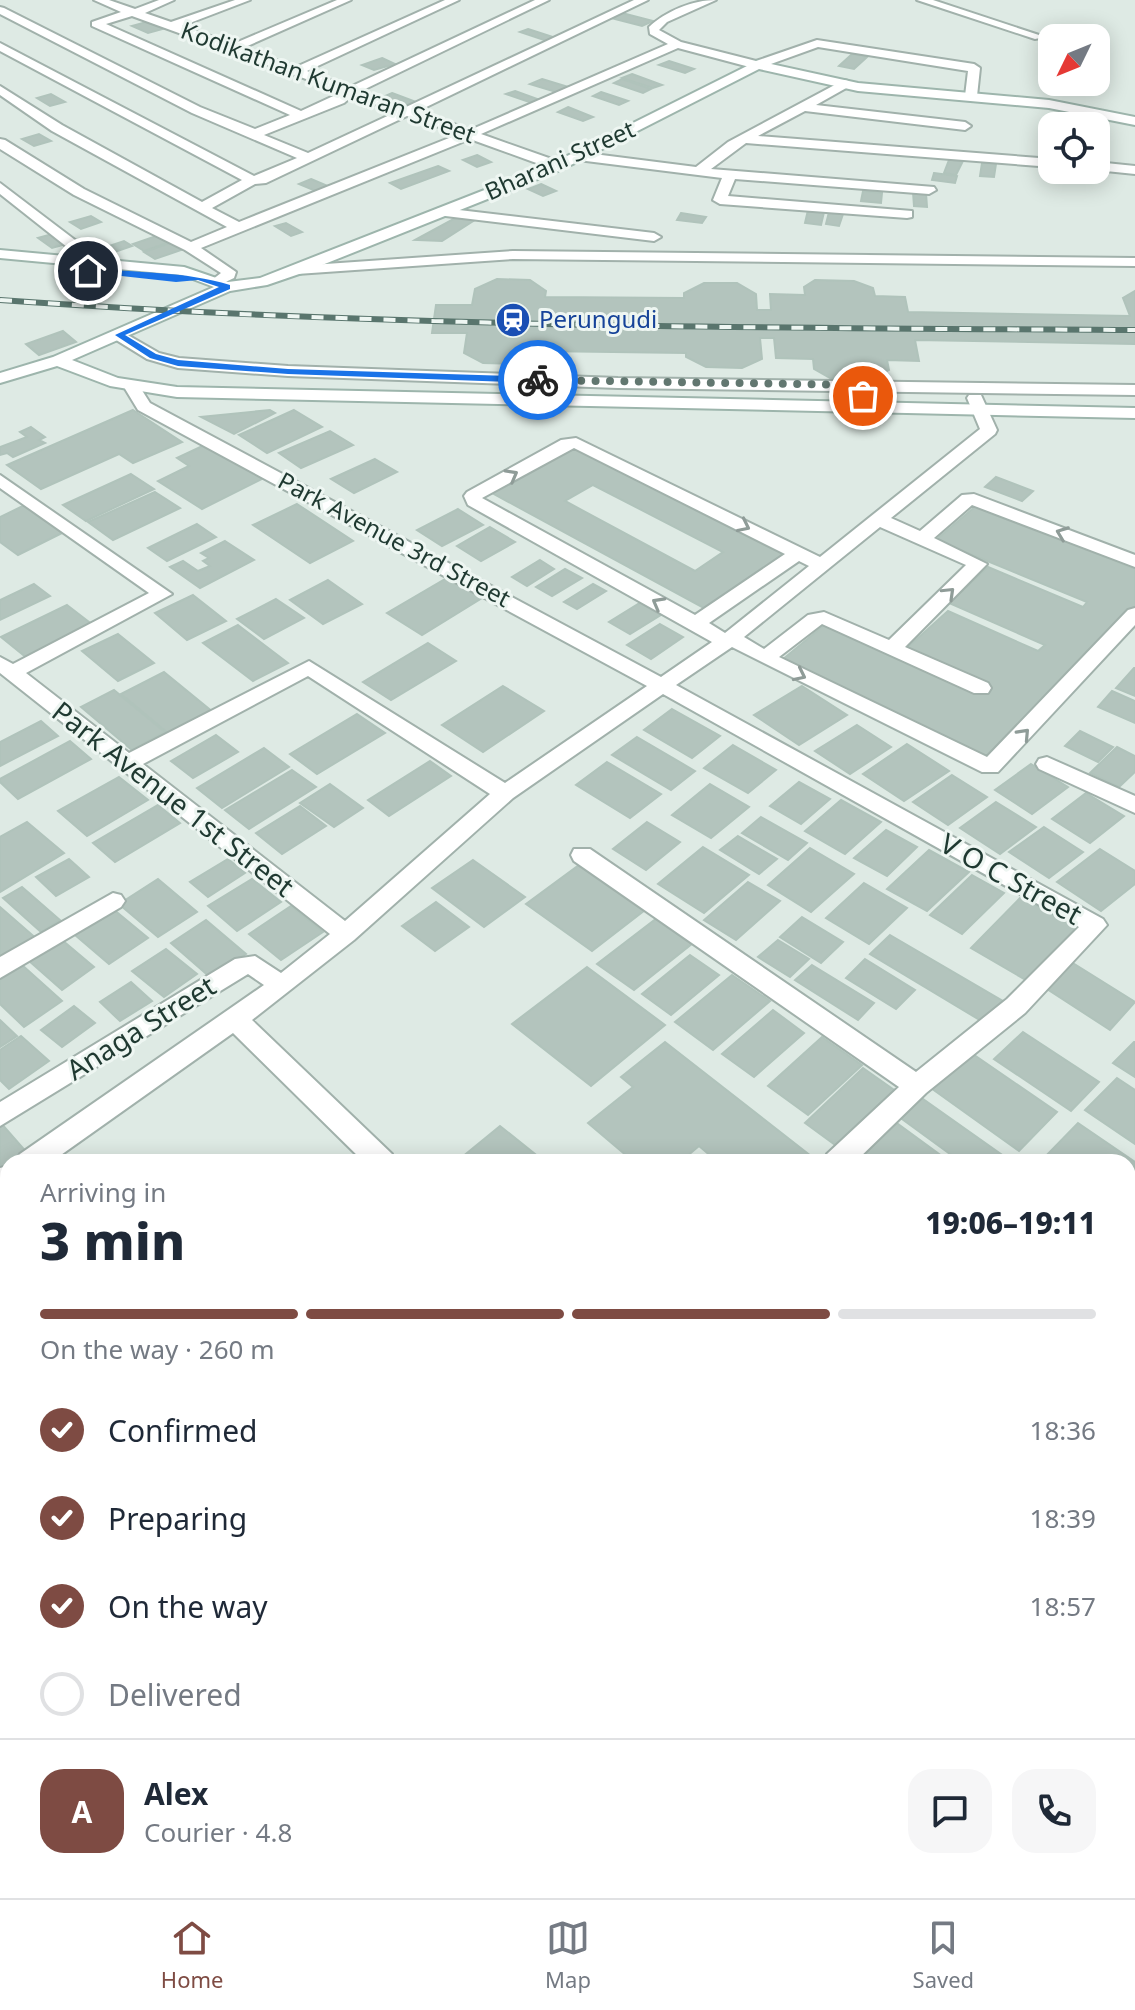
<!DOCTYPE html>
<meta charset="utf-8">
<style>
body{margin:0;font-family:"Noto Sans",sans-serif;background:#f6f6f7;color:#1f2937;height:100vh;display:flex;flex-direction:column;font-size:30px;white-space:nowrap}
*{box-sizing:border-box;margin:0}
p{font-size:26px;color:#747a83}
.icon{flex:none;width:44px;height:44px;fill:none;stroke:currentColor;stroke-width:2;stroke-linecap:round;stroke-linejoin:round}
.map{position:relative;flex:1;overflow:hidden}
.side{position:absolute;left:0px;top:1154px;width:1136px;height:744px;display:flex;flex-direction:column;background:#fff;border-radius:24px 24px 0 0;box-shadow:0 4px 20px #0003}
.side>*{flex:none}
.needle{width:52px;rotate:227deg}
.buttons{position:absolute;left:1038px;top:24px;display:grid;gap:16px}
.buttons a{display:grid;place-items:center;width:72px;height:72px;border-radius:16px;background:#fff;box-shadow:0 4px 20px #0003;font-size:40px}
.pin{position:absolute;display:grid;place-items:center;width:68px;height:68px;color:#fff;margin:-34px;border:4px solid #fff;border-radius:50%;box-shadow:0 2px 8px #0007}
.courier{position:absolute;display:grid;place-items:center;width:80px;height:80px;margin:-40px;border:6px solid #1a73e8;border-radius:50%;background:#fff;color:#222;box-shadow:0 2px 10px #0007}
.overview em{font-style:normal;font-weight:800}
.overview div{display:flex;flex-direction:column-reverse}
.overview{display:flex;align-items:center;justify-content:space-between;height:136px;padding:0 40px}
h1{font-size:52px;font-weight:800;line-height:60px}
.bar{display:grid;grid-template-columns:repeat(4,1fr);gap:12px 8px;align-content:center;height:96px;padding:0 40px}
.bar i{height:10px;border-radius:6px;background:#e0e1e3}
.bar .active{background:#7e4b43}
.bar p{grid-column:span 4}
.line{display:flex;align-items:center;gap:20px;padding:0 40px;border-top:2px solid #e0e1e3}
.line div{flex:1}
.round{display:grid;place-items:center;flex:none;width:84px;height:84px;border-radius:24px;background:#f6f6f7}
ol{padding:0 40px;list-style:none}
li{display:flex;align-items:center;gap:24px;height:88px}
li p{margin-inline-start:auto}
li .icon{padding:8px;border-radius:50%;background:#7e4b43;color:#fff;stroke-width:4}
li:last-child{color:#747a83}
li i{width:44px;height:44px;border:4px solid #e0e1e3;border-radius:50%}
.menu{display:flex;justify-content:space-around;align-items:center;height:112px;border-top:2px solid #e0e1e3;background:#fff;font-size:22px;color:#747a83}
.menu a{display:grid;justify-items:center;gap:4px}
.menu .active{color:#7e4b43}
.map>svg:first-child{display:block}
.green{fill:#b6dbbf}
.building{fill:#b3c4bd;stroke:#b0c3bb;stroke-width:2;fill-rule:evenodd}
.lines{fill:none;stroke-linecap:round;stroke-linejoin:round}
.street-casing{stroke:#a1b1ab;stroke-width:4}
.secondary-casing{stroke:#9db5ac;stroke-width:4}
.street{fill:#fff;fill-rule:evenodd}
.secondary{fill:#fff;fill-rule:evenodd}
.rail-casing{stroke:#59756d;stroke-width:6}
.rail{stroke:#eef6f2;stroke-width:4;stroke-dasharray:12;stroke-linecap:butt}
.oneway{stroke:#8f9c98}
.route{fill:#1a73e8}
.done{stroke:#627770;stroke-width:8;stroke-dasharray:0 14.4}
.labels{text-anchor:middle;stroke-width:6;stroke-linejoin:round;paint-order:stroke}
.far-street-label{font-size:24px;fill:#1f3931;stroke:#eef6f2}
.far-transit-label{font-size:24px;fill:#164399;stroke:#eef6f2;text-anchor:start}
.street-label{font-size:28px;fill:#1f3931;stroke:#eef6f2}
</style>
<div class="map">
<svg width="1135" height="1898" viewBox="0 0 1135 1898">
<rect width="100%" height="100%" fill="#deeae4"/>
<polygon class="green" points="269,1890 475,1890 467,1898 275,1898"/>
<g class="building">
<polygon points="622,13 653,21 642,26 611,18"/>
<polygon points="150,21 166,28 148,33 132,26"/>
<polygon points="528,29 556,38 547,41 520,32"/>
<polygon points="852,54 867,57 854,69 839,66"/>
<polygon points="382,58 395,64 374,70 362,65"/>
<polygon points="669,61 694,69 685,73 659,65"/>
<polygon points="632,74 662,85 653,88 622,78"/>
<polygon points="542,79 568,87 556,92 530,84"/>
<polygon points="622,79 651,89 643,93 614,83"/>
<polygon points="515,91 540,100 532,103 506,94"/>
<polygon points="601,92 628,101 619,105 593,96"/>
<polygon points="392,93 419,103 410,107 383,97"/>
<polygon points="51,94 65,102 50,106 37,98"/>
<polygon points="568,107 593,117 583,121 558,112"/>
<polygon points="39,134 51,141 34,146 22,139"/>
<polygon points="477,155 491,162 477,167 463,160"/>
<polygon points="949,160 963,161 956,175 944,173"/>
<polygon points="982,163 996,164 994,177 980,176"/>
<polygon points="438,166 449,171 401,189 390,183"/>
<polygon points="934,173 957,176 955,183 932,180"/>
<polygon points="311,179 330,187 318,192 299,184"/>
<polygon points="541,184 556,191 543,196 528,189"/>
<polygon points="863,191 882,193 881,203 861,201"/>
<polygon points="913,192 926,193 927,207 914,206"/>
<polygon points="808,210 824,212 821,225 805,223"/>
<polygon points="829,212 843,214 839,226 826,224"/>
<polygon points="681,213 706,217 702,223 677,220"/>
<polygon points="91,216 101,222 81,229 70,222"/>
<polygon points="459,216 478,218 442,241 415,240"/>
<polygon points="286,223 302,232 291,236 275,226"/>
<polygon points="52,234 66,244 52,248 38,238"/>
<polygon points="156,236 167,243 144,251 133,244"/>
<polygon points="124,241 132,246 103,256 94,251"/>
<polygon points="170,243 181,250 155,259 144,252"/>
<polygon points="497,279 530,280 546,291 545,297 684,298 684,293 704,283 737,283 756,294 757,310 771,310 770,294 805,295 804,287 815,280 854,281 873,288 875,296 905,297 908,312 1130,316 1123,298 1135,291 1135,344 915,340 919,361 887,360 889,370 873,378 830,378 814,369 813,359 776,358 774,338 760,338 762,359 742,368 706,367 686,357 686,353 540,351 539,355 518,364 483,363 464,353 467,333 432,333 436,305 472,305 475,289"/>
<polygon points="63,331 76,342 39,355 26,344"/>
<polygon points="133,410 182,442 133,463 119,454 41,489 7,465"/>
<polygon points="270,410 275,413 234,434 201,417"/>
<polygon points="294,410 322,427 267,453 239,435"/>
<polygon points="31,427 45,437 39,440 45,443 13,457 7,453 0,455 0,447 27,437 20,432"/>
<polygon points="330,431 353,445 301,468 279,453"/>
<polygon points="209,443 266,477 202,509 158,481 189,466 177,458"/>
<path d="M574,447L785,555L704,608L492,493ZM593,485L723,552L695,571L565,501Z"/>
<polygon points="375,459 397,472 354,493 331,479"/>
<polygon points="131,474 154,489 86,521 63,505"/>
<polygon points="996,477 1033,491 1022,501 985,487"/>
<polygon points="155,492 180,508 113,540 88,522"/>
<polygon points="297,504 353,541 310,563 253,525"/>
<polygon points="25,505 64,532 18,555 0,542 0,517"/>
<polygon points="977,505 1135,569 1135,607 986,758 782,660 828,622 985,694 992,687 907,648 948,611 1038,651 1045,645 949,603 988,567 1083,607 1087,602 936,540"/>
<polygon points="458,509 483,525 442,546 417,530"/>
<polygon points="197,524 216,537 167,561 148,548"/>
<polygon points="490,527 515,542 481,561 457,546"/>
<polygon points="225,541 254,560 200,588 170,567 183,561 198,571 210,566 203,561 209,558 201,553"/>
<polygon points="540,560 554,569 527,586 512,577"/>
<polygon points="565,569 582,578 552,596 536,587"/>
<polygon points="447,578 482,598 422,635 387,613"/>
<polygon points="328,580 362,604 323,624 290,600"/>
<polygon points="34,584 50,596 0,620 0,600"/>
<polygon points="593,584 606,591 577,609 564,602"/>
<polygon points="193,595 226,621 187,640 155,613"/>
<polygon points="276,599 304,618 264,639 237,619"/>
<polygon points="643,601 664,613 630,634 609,622"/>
<polygon points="67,605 93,625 27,658 1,637"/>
<polygon points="660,624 683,637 651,659 627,645"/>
<polygon points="238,625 288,663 253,681 203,643"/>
<polygon points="118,634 154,663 118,681 82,651"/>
<polygon points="428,643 456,661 391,700 363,682"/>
<polygon points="1134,668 1135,668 1135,696 1116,688"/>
<polygon points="164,672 213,712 170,735 121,694"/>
<polygon points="503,686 544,711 483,752 442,725"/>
<polygon points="802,686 847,715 799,745 754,715"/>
<polygon points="114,690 165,732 132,750 81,707"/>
<polygon points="1112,691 1135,701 1135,723 1098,707"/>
<polygon points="672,709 720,736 692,758 644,730"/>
<polygon points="357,714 385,733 317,774 290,754"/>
<polygon points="41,721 58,736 0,766 0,742"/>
<polygon points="857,725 891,747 850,774 815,751"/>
<polygon points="1080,731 1113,747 1098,762 1065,746"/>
<polygon points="216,735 238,752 193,778 171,761"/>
<polygon points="637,737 695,771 671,790 612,755"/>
<polygon points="70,741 91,759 18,799 0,782 0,779"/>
<polygon points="907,744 949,771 904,801 863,774"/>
<polygon points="733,745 776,770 748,793 704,768"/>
<polygon points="1117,747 1135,756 1135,772 1119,787 1090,773"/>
<polygon points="264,748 289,767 222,808 197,788"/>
<polygon points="430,761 451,776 389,816 368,800"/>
<polygon points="607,762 661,794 630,818 576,785"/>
<polygon points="1031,764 1068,787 1032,814 995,790"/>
<polygon points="292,770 316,787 249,829 225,810"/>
<polygon points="952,775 987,797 948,825 913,802"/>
<polygon points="119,777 148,800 87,836 58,811"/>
<polygon points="799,782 830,799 801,824 770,806"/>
<polygon points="330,784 363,808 334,827 300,803"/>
<polygon points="710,784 749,807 711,838 672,815"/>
<polygon points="1086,793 1124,816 1090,843 1052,819"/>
<polygon points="841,800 881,822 845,854 805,831"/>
<polygon points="996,802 1036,827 1000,854 960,828"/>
<polygon points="158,805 180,823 115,862 93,843"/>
<polygon points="300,806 326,826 282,854 256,833"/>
<polygon points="761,817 807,843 788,860 742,833"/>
<polygon points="27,822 64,853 0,892 0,837"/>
<polygon points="647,822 680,842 646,870 613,849"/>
<polygon points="1044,827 1083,852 1049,878 1009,852"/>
<polygon points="886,830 917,847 887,876 854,858"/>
<polygon points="738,836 777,859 759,874 720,850"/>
<polygon points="703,847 749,875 704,913 658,884"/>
<polygon points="810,848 854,874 811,912 768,885"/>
<polygon points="1100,849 1135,871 1135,884 1101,911 1057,882"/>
<polygon points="929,850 969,872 927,911 887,889"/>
<polygon points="69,859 89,877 56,896 36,877"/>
<polygon points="228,859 245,873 208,897 190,882"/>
<polygon points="473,860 525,897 484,927 432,888"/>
<polygon points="579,865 645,910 592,951 526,904"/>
<polygon points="972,875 1004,893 962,934 930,915"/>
<polygon points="158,879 197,912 158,937 119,904"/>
<polygon points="252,879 281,902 237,931 208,906"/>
<polygon points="748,882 780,901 736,940 704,920"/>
<polygon points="864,883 907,908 869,944 826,918"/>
<polygon points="22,887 60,920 41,932 3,898"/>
<polygon points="1021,897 1081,930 1031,983 971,948"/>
<polygon points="436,902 469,927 435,951 402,926"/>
<polygon points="291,906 323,932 281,960 249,934"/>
<polygon points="0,907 38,940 0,961"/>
<polygon points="113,909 148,938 109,964 74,934"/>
<polygon points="802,917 843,942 821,963 780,937"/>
<polygon points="657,918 693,943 634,990 597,964"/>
<polygon points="206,920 246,954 211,978 171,943"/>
<polygon points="890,935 1008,1004 988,1025 870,954"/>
<polygon points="62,940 94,967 62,990 29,961"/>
<polygon points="778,940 809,959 790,977 758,957"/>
<polygon points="166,949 197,974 164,997 132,971"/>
<polygon points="690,955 719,975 671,1015 642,994"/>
<polygon points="865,959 915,990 896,1009 846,978"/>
<polygon points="1068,960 1135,1002 1110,1030 1041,985"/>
<polygon points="22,965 62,1001 24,1027 0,1004 0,980"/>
<polygon points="812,965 874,1003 858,1020 795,980"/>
<polygon points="587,967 665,1025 591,1086 512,1024"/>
<polygon points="732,975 770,1001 713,1050 675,1022"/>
<polygon points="131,982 152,1001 120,1021 100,1002"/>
<polygon points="74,1006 95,1023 62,1047 41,1030"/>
<polygon points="773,1010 804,1033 754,1077 722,1054"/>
<polygon points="0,1020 17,1036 0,1047"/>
<polygon points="1023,1032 1099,1082 1071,1111 994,1059"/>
<polygon points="21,1036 49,1061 9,1089 0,1080 0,1050"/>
<polygon points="822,1037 862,1065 808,1115 768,1086"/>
<polygon points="665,1042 811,1156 804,1162 718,1162 699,1146 680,1162 634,1162 588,1123 633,1087 621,1077"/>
<polygon points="1134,1042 1135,1042 1135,1077 1113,1063"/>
<polygon points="967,1050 1057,1112 1019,1151 928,1086"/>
<polygon points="863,1068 900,1094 842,1150 805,1123"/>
<polygon points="1117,1078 1135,1090 1135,1144 1085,1110"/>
<polygon points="916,1094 1005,1157 1001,1162 961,1162 895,1114"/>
<polygon points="894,1121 950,1162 870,1162 859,1153"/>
<polygon points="0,1122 29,1155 19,1162 8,1162 8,1169 0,1174"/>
<polygon points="1078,1123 1135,1162 1135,1179 1128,1187 1128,1162 1040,1162"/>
<polygon points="500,1126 545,1162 456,1162"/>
<polygon points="0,1223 8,1233 8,1311 0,1302"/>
<polygon points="1135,1373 1135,1427 1128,1422 1128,1382"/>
<polygon points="3,1527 8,1534 8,1621 3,1625 0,1621 0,1530"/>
<polygon points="1135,1615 1135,1709 1128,1702 1128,1624"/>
<polygon points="1128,1708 1135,1715 1135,1731 1128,1740"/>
<polygon points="1135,1804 1135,1842 1128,1836 1128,1814"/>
<polygon points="117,1890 122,1898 45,1898 40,1891"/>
<polygon points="145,1890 230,1890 236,1898 150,1898"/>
</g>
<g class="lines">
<g class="street-casing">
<g id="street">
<path d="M94,0H109L135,9L159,0H174L145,13L171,22L235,0H250L182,26L233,44L337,0H351L243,48L296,67L445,0H459L307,71L350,87L535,0H549L361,91L406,107L634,0H648L418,111L470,130L668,44L650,34L649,27C666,11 693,0 716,0L667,22L659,30L681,42L756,61L817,40L974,64L980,68L977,96L971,100L965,96L968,71L818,47L757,69L678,48L481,134L563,163V169H553L470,139L201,248L236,272L234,278L215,287L208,283L221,273L185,250L74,195L0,149V139L5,140L84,189L191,242L227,227L52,131L0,95V86L62,125L202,202L242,180L0,51V43L254,176L297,158L192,113L0,14V7L4,8L200,107L255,129L290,115L92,26V22L121,12ZM132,16L342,92L301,111L106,24ZM352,96L396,112L308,153L264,135L344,103ZM407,116L459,134L239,222L212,208L255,184L266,183Z"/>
<polygon points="917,0 933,0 1045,37 1035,39"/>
<polygon points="844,80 848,81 848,87 816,105 965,122 971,126 965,130 805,111 758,136 1052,159 1052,167 746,143 711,169 934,187 936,190 929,194 735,179 728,196 912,211 912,217 907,218 720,204 713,200 722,178 578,160 571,156 578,152 696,167 728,142"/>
<polygon points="1072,121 1078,126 1065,126"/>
<polygon points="1096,162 1135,166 1135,174 1096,170"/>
<polygon points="0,183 79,243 80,263 70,263 67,247 0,194"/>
<polygon points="442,208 654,233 661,237 654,241 437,215 437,209"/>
<polygon points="513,251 1135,258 1135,266 513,259 297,274 290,270 297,266"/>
<polygon points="119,330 159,353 179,358 288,366 618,378 1135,385 1135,395 618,388 288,376 178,368 147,359 113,338 111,335"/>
<path d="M132,382L138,384L150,403L661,677L712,642L468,505L464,496L467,492L561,440L576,438L820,557L980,429L967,398L969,395H981L997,430L995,434L891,518L920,531L962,495L974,494L1135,555V567L972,505L934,538L987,564L905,647L988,683L991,688L988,693H974L822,624L779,657L987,757L1128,610L1135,608V625L998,772H982L732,647L676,685L1103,919L1107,925L1025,1013L926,1093L855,1162H824L827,1154L899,1087L574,861L571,855L574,849H590L916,1072L1007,999L1079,927L663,694L513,798L354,940L252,1020L392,1154L395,1162H364L233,1033L51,1162H17L20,1154L264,985L248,974L0,1126V1102L235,959L255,956L281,973L330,934L0,673V657L13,664L149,593L0,488V475L172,594L26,673L129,753L309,661L505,783L647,686L138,410L124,387ZM574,448L785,554L695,615L482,498ZM880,527L966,565L889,640L824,612L808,615L764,649L744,637ZM799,561L809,566L725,633L709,623ZM308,676L490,794L345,921L143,764Z"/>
<polygon points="1047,757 1135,796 1135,813 1039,769 1036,764 1039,759"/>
<polygon points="113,893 121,895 125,901 121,907 0,978 0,957"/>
<polygon points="8,1166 8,1192 0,1194 0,1168"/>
<polygon points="1135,1193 1135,1221 1128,1224 1128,1196"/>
<polygon points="1128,1300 1135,1303 1135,1331 1128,1328"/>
<polygon points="1128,1558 1135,1561 1135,1596 1128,1593"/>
<polygon points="8,1864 8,1890 23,1890 18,1898 0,1898 0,1867"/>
<polygon points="1129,1877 1135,1884 1135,1898 1101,1898 1098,1890 1128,1890"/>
<polygon points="496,1890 537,1890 534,1898 492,1898"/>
<polygon points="655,1890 695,1890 699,1898 658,1898"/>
</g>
</g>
<g class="secondary-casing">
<polygon id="secondary" points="757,61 858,83 1049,100 1135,117 1135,125 1049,108 858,91 759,69 563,169 302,273 267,285 230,291 72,360 118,378 177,387 1135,408 1135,418 177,397 110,386 57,366 0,383 0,373 53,357 214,287 182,275 0,258 0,250 184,267 228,282 260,278 553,163"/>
</g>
<use href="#street" class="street"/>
<use href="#secondary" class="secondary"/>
<g class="rail-casing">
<path id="rail" d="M0,300C378,327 756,328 1135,330"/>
</g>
<use href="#rail" class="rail"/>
</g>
<defs><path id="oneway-chevron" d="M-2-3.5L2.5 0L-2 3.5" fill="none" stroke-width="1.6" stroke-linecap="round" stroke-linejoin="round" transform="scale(2)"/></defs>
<g class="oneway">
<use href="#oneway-chevron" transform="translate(512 475) rotate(-29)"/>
<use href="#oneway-chevron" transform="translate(744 526) rotate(26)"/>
<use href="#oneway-chevron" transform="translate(1062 533) rotate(-159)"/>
<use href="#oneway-chevron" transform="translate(949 593) rotate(-44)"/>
<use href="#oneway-chevron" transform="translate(658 603) rotate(-151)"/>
<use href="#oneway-chevron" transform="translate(800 675) rotate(26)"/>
<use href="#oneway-chevron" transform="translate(1024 734) rotate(-47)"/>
</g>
<path class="route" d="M88,268C135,273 185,271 230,285V289L125,335L156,354L178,360L288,369L538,377L542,380L538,383L288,374L178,366L150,358L115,335L219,287L198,280L176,282L85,272Z"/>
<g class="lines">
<polyline class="done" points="538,380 862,385 863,396"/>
</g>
<defs>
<g id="station-disc" transform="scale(1.8)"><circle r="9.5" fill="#1a4fb4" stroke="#eef6f2"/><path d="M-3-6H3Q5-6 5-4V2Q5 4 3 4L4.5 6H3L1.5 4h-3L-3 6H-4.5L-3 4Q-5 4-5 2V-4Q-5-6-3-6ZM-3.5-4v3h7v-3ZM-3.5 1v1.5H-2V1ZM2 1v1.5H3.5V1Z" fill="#fff"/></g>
</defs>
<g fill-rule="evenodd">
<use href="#station-disc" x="513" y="320"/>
</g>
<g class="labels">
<g class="far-street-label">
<text transform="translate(328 83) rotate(20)" y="8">Kodikathan Kumaran Street</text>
<text transform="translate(560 161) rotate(-24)" y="8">Bharani Street</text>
<text transform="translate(394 540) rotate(28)" y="8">Park Avenue 3rd Street</text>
</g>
<g class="far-transit-label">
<text x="539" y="328">Perungudi</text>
</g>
<g class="street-label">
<text transform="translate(173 799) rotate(38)" y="10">Park Avenue 1st Street</text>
<text transform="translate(1011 879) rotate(29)" y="10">V O C Street</text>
<text transform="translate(141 1028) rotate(-32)" y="10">Anaga Street</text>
</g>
</g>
</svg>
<div class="buttons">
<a><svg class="needle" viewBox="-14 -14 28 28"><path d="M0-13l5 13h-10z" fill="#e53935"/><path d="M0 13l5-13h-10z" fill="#747a83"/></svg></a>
<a><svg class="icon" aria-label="locate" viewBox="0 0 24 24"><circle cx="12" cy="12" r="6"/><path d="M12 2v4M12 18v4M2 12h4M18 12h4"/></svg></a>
</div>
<div class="pin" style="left:863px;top:396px;background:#ea580c"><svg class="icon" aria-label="bag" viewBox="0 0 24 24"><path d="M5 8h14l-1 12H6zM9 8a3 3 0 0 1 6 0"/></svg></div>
<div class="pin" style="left:88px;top:271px;background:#1f2937"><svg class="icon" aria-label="home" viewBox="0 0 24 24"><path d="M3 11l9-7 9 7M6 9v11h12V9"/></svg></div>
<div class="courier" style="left:538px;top:380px"><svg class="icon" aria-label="bike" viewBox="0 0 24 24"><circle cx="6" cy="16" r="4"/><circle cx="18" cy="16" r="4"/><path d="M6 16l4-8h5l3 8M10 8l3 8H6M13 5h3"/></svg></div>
<section class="side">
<div class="overview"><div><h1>3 min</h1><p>Arriving in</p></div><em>19:06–19:11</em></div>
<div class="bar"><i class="active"></i><i class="active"></i><i class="active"></i><i></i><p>On the way · 260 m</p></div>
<ol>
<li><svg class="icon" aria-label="check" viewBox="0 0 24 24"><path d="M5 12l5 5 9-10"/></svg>Confirmed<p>18:36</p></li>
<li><svg class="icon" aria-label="check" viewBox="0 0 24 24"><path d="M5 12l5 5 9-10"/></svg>Preparing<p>18:39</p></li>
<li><svg class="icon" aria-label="check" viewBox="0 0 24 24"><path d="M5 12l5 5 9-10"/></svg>On the way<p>18:57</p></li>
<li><i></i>Delivered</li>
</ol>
<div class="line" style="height:144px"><b class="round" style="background:#7e4b43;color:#fff">A</b><div><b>Alex</b><p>Courier · 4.8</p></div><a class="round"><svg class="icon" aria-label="chat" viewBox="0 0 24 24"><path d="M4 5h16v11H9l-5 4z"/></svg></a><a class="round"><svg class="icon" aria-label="phone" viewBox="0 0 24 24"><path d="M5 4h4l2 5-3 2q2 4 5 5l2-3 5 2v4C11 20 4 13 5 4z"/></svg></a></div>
</section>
</div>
<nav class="menu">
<a class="active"><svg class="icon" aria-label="home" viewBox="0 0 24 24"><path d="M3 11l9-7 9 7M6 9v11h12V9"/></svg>Home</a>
<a><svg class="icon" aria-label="map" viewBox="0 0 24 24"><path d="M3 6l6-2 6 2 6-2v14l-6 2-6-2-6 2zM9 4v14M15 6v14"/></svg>Map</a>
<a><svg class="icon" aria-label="saved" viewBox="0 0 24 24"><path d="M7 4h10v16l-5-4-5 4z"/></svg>Saved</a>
</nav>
